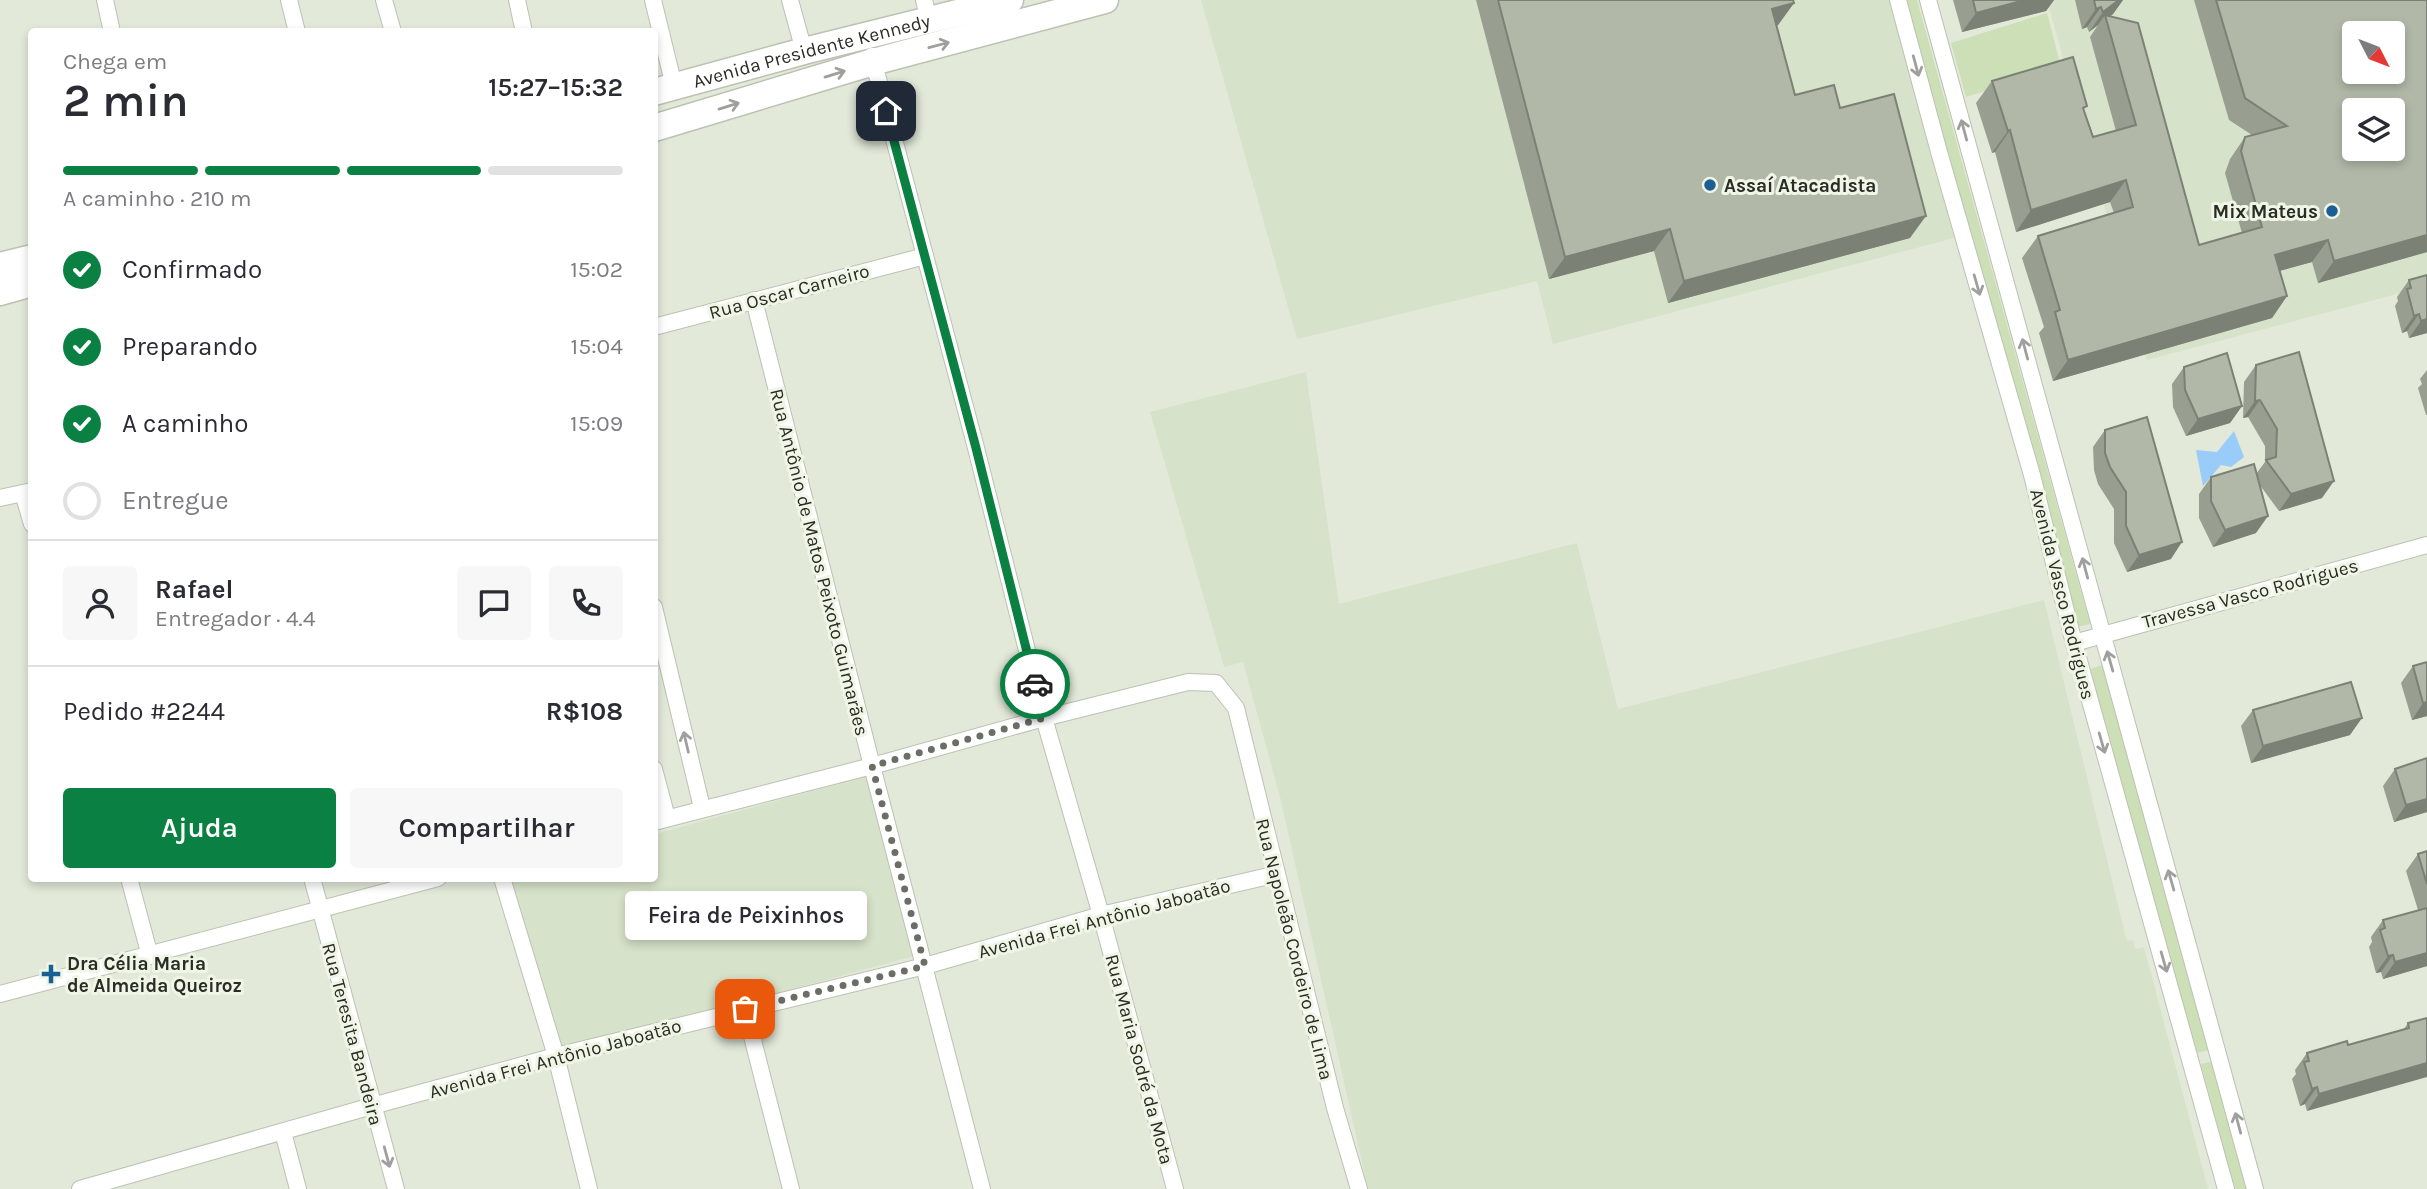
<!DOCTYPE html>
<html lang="pt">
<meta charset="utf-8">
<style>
body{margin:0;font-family:Karla,sans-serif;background:#f7f7f7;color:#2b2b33;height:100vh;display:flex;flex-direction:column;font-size:26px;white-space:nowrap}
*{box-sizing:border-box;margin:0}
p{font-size:23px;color:#7c7c81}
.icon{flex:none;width:38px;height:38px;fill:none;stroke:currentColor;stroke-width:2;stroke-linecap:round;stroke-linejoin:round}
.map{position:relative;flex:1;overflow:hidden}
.sheet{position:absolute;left:28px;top:28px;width:630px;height:854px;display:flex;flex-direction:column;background:#fff;border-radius:7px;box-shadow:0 4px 10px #0003}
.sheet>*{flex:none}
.needle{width:46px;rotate:132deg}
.fabs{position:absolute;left:2342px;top:21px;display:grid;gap:14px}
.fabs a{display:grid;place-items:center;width:63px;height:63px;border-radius:7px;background:#fff;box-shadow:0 4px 10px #0003;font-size:35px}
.pin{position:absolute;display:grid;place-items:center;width:60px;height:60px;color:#fff;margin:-30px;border-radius:14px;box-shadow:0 4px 10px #0006}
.courier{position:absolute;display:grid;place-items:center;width:70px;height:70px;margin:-35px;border:5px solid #0b8043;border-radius:50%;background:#fff;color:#222;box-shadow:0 2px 9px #0007}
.bubble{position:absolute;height:49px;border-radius:7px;background:#fff;box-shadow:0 4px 10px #0003;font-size:23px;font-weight:600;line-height:49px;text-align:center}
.summary em{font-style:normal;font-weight:600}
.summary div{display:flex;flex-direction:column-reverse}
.summary{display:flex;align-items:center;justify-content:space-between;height:119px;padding:0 35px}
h1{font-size:46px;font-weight:600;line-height:52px}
.bar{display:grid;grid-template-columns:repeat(4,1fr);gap:10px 7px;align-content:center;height:84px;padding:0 35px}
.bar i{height:9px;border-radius:5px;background:#e1e1e2}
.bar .on{background:#0b8043}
.bar p{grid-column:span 4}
.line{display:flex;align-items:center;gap:18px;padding:0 35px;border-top:2px solid #e1e1e2}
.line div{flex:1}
.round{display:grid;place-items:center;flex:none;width:74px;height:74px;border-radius:7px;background:#f7f7f7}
ol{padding:0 35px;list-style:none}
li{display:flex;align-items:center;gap:21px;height:77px}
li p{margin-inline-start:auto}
li .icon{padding:7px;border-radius:50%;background:#0b8043;color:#fff;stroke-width:4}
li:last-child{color:#7c7c81}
li i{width:38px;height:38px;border:4px solid #e1e1e2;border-radius:50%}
.cta{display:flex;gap:14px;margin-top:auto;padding:14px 35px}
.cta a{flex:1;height:80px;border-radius:7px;background:#0b8043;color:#fff;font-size:28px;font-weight:600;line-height:80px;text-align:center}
.cta a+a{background:#f7f7f7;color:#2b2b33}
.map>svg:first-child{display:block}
.built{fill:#d7e2ca;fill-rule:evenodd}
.green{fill:#cddfb6}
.water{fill:#9accfa}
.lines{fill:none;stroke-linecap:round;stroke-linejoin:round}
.minor-casing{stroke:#bbc2b2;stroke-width:18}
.primary-casing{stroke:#bbc2b2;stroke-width:29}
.minor{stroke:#fff;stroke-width:16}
.primary{stroke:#fff;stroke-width:26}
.wall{fill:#989e90}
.shaded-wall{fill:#7c8176}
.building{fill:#b1b8a8;stroke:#7c8176;stroke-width:2;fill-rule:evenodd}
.oneway{stroke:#9fa09d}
.done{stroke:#6a6e65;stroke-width:7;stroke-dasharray:0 12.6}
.route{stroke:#0b8043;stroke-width:9}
.poi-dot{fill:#1c5f94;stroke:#eff6e6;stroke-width:2.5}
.labels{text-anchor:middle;stroke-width:6;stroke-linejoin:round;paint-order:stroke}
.street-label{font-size:19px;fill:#2a2c26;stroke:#eff6e6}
.poi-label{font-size:19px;font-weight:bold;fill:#2a2c26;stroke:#eff6e6;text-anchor:start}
</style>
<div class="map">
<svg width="2427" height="1189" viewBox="0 0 2427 1189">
<rect width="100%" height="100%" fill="#e2e9d9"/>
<g class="built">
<polygon points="1201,0 1893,0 1954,238 1553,344 1537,281 1297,339"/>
<path d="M2047,0H2427V286L2147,360ZM2354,33H2392V72H2354ZM2354,110H2392V149H2354Z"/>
<polygon points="1306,372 1339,604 1577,543 1618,709 2044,600 2125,934 2127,941 2133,940 2135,949 2144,947 2208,1189 1368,1189 1280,797 1243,662 1224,667 1150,412"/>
<polygon points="867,776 914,956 556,1053 510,879 654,878 655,834"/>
</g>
<g class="green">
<polygon points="1904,0 1917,0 2090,624 2077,627"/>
<polygon points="2047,13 2061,67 1966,97 1951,43"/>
<polygon points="2103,665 2209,1050 2196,1053 2090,669"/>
<polygon points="2213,1061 2247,1189 2234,1189 2201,1064"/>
</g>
<polygon class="water" points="2234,431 2244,457 2231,467 2221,465 2203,486 2196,450 2217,452"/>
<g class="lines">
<g class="minor-casing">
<g id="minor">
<polyline points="105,0 112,32"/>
<polyline points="289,0 297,32"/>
<polyline points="384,0 393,32"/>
<polyline points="517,0 524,32"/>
<polyline points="653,0 674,86"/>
<polyline points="790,0 804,51"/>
<polyline points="924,0 929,21"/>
<polyline points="1898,0 1939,152 2032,475 2074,643 2226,1189"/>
<polyline points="1928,0 2255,1189"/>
<polyline points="872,56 976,448 1044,718 1101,915 1175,1189"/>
<polyline points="754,300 872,766 982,1189"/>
<polyline points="654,327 925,256"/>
<polyline points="23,493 32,524"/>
<polyline points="0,498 32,491"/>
<polyline points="654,607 702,808"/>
<polyline points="2074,643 2427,545"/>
<polyline points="654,769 667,818"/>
<polyline points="654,822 872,766 1044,718 1188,682 1216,683 1236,708 1335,1108 1359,1189"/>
<polyline points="129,878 150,956"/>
<polyline points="312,878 396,1189"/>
<polyline points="502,878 556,1056 589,1189"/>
<polyline points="0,994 438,878"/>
<polyline points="745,1009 791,1189"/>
<polyline points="283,1132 298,1189"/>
<polyline points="80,1189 372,1106 556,1056 925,966 1101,915 1277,874"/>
</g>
</g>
<g class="primary-casing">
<g id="primary">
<path id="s1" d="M654,92L804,51L1010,0"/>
<polyline points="654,128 873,62 1105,0"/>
<polyline points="0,266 32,258"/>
<polyline points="0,292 32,283"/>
</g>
</g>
<use href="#minor" class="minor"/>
<use href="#primary" class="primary"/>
</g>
<g class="wall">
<polygon points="1476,0 1793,0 1794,3 1778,25 1777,26 1795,95 1840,108 1910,238 1668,303 1654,251 1549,279"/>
<polygon points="1953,0 2054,0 2046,11 1962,32"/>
<polygon points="2075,0 2123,0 2113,14 2110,16 2199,245 2242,233 2225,173 2230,159 2245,137 2252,135 2229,120 2194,0 2427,0 2427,252 2318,283 2312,262 2280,271 2287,296 2272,318 2053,381 2039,333 2044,327 2022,258 2038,236 2114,213 2110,202 2016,232 1995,152 1992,153 1976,103 1992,81 2084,111 2093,137 2116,131 2090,37 2098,25 2089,32 2087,27 2082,29"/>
<polygon points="2409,280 2427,333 2409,338 2407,331 2402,333 2395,306 2398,301 2397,297"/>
<polygon points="2256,365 2322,498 2279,511 2259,484 2256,533 2213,547 2199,518 2199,494 2211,477 2256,474 2265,462 2265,446 2248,417 2243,418 2244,382"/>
<polygon points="2184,367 2242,406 2230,423 2186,436 2173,407 2172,384"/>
<polygon points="2427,370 2427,415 2426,415 2418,388 2422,384 2420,379"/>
<polygon points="2105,430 2171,559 2127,572 2114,543 2114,509 2098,484 2094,470 2093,447"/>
<polygon points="2427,662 2427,716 2412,720 2401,683 2413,666"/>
<polygon points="2253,710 2350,735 2251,763 2241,726"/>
<polygon points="2427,758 2427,812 2394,822 2383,786 2395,769"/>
<polygon points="2427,851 2427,966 2383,979 2381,972 2376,973 2369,947 2372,942 2371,937 2383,920 2418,910 2406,871 2418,854"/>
<polygon points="2427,1018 2307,1111 2305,1104 2300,1106 2292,1079 2296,1074 2295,1070 2307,1053 2348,1045 2404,1029 2408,1023"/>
</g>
<g class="shaded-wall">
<polygon points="2025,0 2054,0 2046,11 1962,32 1976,13"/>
<polygon points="2119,0 2123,0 2113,14 2107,19 2105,15 2098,25 2089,32 2103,12"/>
<polygon points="1794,3 1778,25 1756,31 1772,9"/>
<polygon points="2101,7 2087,27 2082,29 2096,9"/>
<polygon points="2010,130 1995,152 1992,153 2008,131"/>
<polygon points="2126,180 2110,202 2016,232 2031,210"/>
<polygon points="1926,216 1910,238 1668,303 1684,281"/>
<polygon points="1670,229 1654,251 1549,279 1565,257"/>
<polygon points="2427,235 2427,252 2318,283 2334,261"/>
<polygon points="2328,240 2312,262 2260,276 2275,255"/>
<polygon points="2287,296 2272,318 2053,381 2068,360"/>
<polygon points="2419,314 2407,331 2402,333 2414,316"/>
<polygon points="2427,319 2427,333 2409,338 2421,321"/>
<polygon points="2260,400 2248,417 2243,418 2255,401"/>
<polygon points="2242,406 2230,423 2186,436 2198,419"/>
<polygon points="2334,481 2322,498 2279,511 2291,494"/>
<polygon points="2268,516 2256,533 2213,547 2225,530"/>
<polygon points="2182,542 2171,559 2127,572 2139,555"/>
<polygon points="2427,702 2427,716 2412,720 2423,703"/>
<polygon points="2362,718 2350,735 2251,763 2263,746"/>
<polygon points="2427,799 2427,812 2394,822 2406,805"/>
<polygon points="2427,953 2427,966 2383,979 2395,962"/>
<polygon points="2393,955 2381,972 2376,973 2388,956"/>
<polygon points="2427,1063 2427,1077 2307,1111 2319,1094"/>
<polygon points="2317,1087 2305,1104 2300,1106 2312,1089"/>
</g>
<g class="building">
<polygon points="1498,0 1793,0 1794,3 1772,9 1795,95 1834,85 1840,108 1894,94 1926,216 1684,281 1670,229 1565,257"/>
<polygon points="1973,0 2025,0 1976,13"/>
<polygon points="2094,0 2119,0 2103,12 2101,7 2096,9"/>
<path d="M2216,0H2427V235L2334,261L2328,240L2275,255L2287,296L2068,360L2055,312L2060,310L2038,236L2133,207L2126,180L2031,210L2010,130L2008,131L1992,81L2073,57L2087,106L2083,108L2093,137L2136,125L2105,15L2138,23L2199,245L2262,227L2241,151L2245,137L2287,126L2245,98ZM2354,33H2392V72H2354ZM2354,110H2392V149H2354Z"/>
<polygon points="2427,275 2427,319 2421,321 2419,314 2414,316 2407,289 2411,288 2409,280"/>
<polygon points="2299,352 2334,481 2291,494 2266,460 2276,457 2277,429 2260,400 2255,401 2256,365"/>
<polygon points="2227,353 2242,406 2198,419 2185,390 2184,367"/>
<polygon points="2147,417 2182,542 2139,555 2126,526 2126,492 2110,467 2105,453 2105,430"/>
<polygon points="2254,464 2268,516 2225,530 2211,501 2211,477"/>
<polygon points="2427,662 2427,702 2423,703 2413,666"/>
<polygon points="2351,682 2362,718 2263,746 2253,710"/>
<polygon points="2427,758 2427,799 2406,805 2395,769"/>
<polygon points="2427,851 2427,884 2418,854"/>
<polygon points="2427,908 2427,953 2395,962 2393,955 2388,956 2380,930 2385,928 2383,920"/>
<polygon points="2427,1018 2427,1063 2319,1094 2317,1087 2312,1089 2304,1062 2309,1061 2307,1053 2347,1041 2348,1045 2409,1028 2408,1023"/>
</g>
<defs><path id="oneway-shaft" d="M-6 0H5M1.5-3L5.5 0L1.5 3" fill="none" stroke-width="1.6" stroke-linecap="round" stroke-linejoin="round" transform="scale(1.75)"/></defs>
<g class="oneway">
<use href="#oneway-shaft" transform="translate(939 45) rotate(-15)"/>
<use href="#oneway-shaft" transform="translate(1916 66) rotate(75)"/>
<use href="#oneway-shaft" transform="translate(835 74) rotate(-17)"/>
<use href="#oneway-shaft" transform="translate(729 106) rotate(-17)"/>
<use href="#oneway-shaft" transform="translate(1964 130) rotate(-105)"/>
<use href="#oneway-shaft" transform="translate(1977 285) rotate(74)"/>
<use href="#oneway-shaft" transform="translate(2025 349) rotate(-105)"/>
<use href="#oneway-shaft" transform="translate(2085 568) rotate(-105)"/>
<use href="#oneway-shaft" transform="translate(2110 661) rotate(-106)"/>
<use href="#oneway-shaft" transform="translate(686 742) rotate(-103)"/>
<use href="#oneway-shaft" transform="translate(2102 743) rotate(74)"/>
<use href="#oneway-shaft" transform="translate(2171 880) rotate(-106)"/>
<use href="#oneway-shaft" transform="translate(2164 962) rotate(74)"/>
<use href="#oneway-shaft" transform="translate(2238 1123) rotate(-105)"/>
<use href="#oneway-shaft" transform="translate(387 1157) rotate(75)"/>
</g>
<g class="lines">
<polyline class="done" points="745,1009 925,966 872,766 1044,718 1035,684"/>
<polyline class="route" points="886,111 976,448 1035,684"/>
</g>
<g class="poi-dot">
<circle cx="1710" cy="185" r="7"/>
<circle cx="2332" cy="211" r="7"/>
<path d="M47.5 963.5h7v7h7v7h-7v7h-7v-7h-7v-7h7z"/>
</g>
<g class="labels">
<g class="street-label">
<text dy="7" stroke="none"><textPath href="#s1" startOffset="163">Avenida Presidente Kennedy</textPath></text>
<text transform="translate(789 291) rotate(-15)" y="7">Rua Oscar Carneiro</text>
<text transform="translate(820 562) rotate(76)" y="7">Rua Antônio de Matos Peixoto Guimarães</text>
<text transform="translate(2250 593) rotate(-15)" y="7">Travessa Vasco Rodrigues</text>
<text transform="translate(2063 594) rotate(76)" y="7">Avenida Vasco Rodrigues</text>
<text transform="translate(1104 918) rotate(-15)" y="7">Avenida Frei Antônio Jaboatão</text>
<text transform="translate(1295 949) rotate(76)" y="7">Rua Napoleão Cordeiro de Lima</text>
<text transform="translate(353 1034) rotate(75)" y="7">Rua Teresita Bandeira</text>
<text transform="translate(555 1058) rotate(-15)" y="7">Avenida Frei Antônio Jaboatão</text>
<text transform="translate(1140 1059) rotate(75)" y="7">Rua Maria Sodré da Mota</text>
</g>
<g class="poi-label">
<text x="1724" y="192">Assaí Atacadista</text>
<text x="2318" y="218" text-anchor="end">Mix Mateus</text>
<text x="67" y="970">Dra Célia Maria<tspan x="67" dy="22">de Almeida Queiroz</tspan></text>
</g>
</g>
</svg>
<div class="fabs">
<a><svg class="needle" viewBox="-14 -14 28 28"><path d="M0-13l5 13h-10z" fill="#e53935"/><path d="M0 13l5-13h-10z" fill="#7c7c81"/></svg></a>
<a><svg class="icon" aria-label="layers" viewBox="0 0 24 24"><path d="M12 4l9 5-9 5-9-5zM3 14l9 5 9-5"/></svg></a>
</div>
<div class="pin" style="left:745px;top:1009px;background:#ea580c"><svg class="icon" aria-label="bag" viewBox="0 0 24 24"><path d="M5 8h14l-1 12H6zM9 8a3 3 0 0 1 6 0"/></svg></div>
<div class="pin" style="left:886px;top:111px;background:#1f2937"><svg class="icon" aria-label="home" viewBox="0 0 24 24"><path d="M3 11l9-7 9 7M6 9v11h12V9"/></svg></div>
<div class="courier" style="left:1035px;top:684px"><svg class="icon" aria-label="car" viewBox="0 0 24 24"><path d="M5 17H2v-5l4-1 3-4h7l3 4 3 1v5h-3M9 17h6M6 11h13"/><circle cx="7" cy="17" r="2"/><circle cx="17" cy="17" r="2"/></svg></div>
<div class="bubble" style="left:625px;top:891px;width:242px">Feira de Peixinhos</div>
<section class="sheet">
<div class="summary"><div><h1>2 min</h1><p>Chega em</p></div><em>15:27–15:32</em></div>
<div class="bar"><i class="on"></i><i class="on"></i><i class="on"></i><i></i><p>A caminho · 210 m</p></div>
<ol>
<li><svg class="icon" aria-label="check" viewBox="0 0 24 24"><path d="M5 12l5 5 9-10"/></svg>Confirmado<p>15:02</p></li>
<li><svg class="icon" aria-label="check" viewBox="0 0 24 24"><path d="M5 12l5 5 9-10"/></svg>Preparando<p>15:04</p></li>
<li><svg class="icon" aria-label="check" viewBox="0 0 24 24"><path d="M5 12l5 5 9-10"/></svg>A caminho<p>15:09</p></li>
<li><i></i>Entregue</li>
</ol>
<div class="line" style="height:126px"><a class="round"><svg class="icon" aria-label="person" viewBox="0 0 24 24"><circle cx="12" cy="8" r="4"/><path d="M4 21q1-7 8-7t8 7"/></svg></a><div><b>Rafael</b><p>Entregador · 4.4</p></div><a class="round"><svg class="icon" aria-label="chat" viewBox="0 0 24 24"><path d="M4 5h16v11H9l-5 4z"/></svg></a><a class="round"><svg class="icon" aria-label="phone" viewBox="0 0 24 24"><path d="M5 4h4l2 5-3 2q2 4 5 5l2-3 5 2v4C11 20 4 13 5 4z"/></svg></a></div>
<div class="line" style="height:91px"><div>Pedido #2244</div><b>R$108</b></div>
<div class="cta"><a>Ajuda</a><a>Compartilhar</a></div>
</section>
</div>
